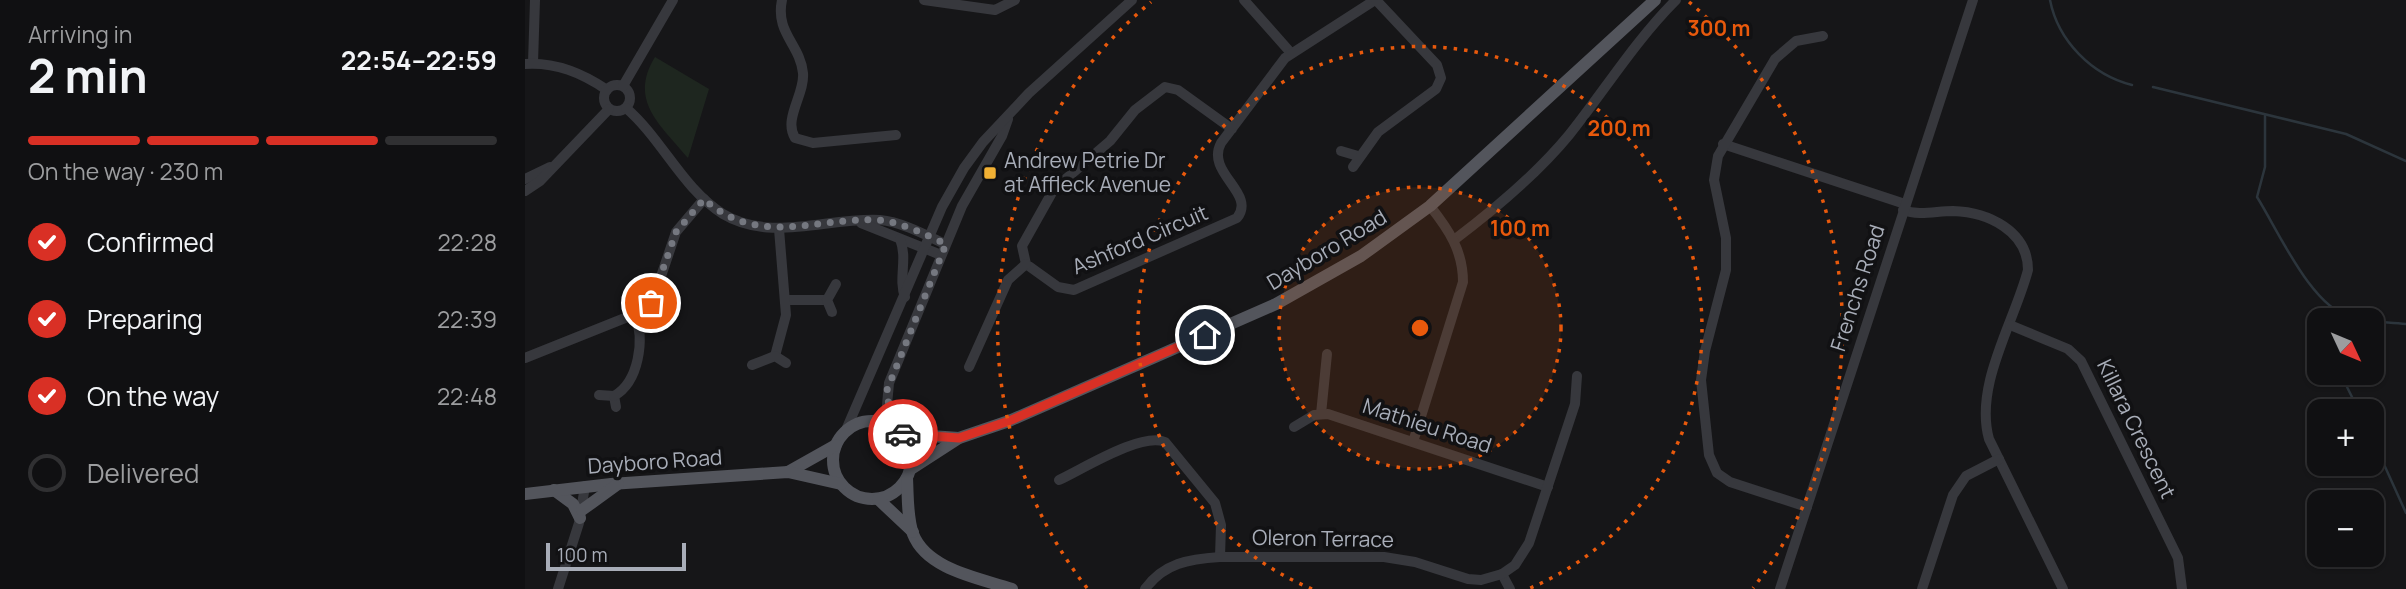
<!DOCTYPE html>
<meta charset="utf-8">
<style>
body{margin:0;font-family:Manrope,sans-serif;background:#19191b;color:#f1f3f6;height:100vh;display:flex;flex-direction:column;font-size:26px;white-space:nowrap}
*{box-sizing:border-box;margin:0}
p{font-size:23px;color:#9c9d9f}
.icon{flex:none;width:38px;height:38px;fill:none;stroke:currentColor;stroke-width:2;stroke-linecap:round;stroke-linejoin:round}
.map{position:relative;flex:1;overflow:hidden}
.sheet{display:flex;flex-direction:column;background:#101012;width:525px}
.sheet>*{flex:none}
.needle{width:46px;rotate:134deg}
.tools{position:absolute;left:1782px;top:308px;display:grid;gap:14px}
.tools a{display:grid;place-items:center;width:77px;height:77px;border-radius:14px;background:#101012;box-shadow:0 2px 5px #0004,0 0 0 2px #303032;font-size:35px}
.scale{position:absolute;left:21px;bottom:18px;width:140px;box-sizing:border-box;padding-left:7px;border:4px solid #a8adb8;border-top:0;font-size:19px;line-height:24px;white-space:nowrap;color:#a8adb8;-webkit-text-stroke:5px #111113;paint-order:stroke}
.pin{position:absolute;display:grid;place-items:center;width:60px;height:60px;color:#fff;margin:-30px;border:4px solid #fff;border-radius:50%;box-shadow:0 2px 7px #0007}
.courier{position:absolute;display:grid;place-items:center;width:70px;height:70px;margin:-35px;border:5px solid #d93025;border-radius:50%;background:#fff;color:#222;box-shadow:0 2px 9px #0007}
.summary em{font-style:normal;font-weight:700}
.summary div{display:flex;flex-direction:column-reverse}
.summary{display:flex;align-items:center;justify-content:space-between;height:119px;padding:0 28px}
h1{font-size:46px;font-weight:700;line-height:52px}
.bar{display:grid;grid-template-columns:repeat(4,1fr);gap:10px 7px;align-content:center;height:84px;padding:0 28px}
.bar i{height:9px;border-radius:5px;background:#303032}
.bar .on{background:#d93025}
.bar p{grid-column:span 4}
ol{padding:0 28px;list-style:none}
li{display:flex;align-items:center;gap:21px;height:77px}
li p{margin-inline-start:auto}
li .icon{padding:7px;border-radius:50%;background:#d93025;color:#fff;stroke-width:4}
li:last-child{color:#9c9d9f}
li i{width:38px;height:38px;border:4px solid #303032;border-radius:50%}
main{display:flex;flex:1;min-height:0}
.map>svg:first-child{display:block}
.green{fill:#1e261f}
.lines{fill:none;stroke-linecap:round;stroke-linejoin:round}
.stream{stroke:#2c353c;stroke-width:2.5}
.minor{stroke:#37383d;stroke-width:10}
.major{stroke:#53555c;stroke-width:12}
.done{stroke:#757880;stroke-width:7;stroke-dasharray:0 12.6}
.route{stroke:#d93025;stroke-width:9}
.ring{fill:none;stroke:#e8590c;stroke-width:3.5;stroke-dasharray:3.5 7}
.poi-dot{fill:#f2b134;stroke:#111113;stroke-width:2.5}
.labels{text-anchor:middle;stroke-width:7;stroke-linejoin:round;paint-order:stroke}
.poi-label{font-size:21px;fill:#a8adb8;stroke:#111113;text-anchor:start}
.street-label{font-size:21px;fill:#a8adb8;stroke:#111113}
.centre{fill:#e8590c;stroke:#111113;stroke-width:3.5}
.ring-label{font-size:21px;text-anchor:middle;font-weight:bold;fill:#e8590c;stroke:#111113;stroke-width:7;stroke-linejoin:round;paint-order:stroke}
</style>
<main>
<section class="sheet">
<div class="summary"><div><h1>2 min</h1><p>Arriving in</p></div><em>22:54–22:59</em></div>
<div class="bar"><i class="on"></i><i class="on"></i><i class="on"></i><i></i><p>On the way · 230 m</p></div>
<ol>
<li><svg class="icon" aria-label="check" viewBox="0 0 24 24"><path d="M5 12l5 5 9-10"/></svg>Confirmed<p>22:28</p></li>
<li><svg class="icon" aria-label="check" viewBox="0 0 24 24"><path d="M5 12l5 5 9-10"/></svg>Preparing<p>22:39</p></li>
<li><svg class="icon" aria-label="check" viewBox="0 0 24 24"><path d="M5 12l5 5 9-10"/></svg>On the way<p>22:48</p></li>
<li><i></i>Delivered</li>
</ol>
</section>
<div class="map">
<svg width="1881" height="589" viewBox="0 0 1881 589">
<rect width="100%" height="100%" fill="#161618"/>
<path class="green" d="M130,57L184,89L163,158C136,125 103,101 130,57Z"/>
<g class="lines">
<g class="stream">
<path d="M1525,0C1533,41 1567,75 1607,85"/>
<polyline points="1628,87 1821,134 1881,161"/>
<path d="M1740,116V167L1732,197C1754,232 1786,307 1827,318C1844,322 1864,322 1881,324"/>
<polyline points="1815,373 1834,411"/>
<polyline points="1846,435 1851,443"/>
<polyline points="1852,449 1881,513"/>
</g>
<g class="minor">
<path d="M257,0C250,33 275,44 278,73C280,94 258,119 270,138L288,143L371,135"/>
<polyline points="399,0 470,10 490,0"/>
<polyline points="719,0 766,53"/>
<polyline points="8,63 10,0"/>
<path d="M0,64C31,62 57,73 82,90"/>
<circle cx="92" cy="98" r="13"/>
<polyline points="98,86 148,0"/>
<path d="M101,108C137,139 157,188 198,214C246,243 303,217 355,220C377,222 401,235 420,244"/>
<path d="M707,129L653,90L640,87L610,110L585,141L529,189L497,246L501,264L533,287L549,290L712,218C732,193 680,173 696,143L760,58L850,0"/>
<polyline points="1198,144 1380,204"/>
<polyline points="816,151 833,156"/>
<polyline points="828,167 853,132 911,89 916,78 912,65 851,0"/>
<polyline points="0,179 25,167"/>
<polyline points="0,191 15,181 84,109"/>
<path d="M1378,210C1394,216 1411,211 1428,211C1463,212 1503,231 1503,270C1489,323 1449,385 1464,439L1538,589"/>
<polyline points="336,223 416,255"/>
<path d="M375,239C383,259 373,278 380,297"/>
<path d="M929,240C970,209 1012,174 1044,135C1080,90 1110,41 1151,0"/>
<polyline points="261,300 302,300"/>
<polyline points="307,312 302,300 311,284"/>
<polyline points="1485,325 1543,349 1556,361 1653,558 1657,589"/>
<polyline points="250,356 261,315 254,229"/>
<polyline points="0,358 120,310 129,297 151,232 179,199"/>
<polyline points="227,365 250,356 261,363"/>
<polyline points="444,367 483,280 501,264"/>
<polyline points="74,395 89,396 91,407"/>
<path d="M89,396C114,382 120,339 110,315"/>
<polyline points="796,414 802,354"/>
<polyline points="769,427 789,415 803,414 1023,487"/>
<polyline points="371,428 362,405 364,383 437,206 477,136 483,119"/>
<polyline points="321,430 417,207 439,168 458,142 504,93 607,0"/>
<path d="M888,442L938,282C938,251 924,230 905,206"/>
<path d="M534,480C558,469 616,432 640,442L690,503L696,525L695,557"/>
<polyline points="1282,507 1205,482 1192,473 1184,455 1176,380 1180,351 1201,270 1201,238 1189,180 1193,156 1250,59 1271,41 1298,36"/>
<polyline points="977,574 985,589"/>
<polyline points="33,589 54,523 60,486"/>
<path d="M620,589C639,563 664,559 695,557H859L890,562L943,579L956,580L977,574L990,565L1004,543L1050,404L1052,376"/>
<polyline points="1255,589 1448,0"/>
<polyline points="1397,589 1428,495 1441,476 1474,459"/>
</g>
<g class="major">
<circle cx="347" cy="460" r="39"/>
<polyline points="377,434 434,438"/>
<polyline points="386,469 434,438 484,421 751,304 836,256 905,206 1130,0"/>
<polyline points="263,472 311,445"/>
<path d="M382,478C383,496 382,517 388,534C402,570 455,578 487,589"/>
<polyline points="29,490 48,504 55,518"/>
<polyline points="0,494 86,484 263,472 316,484"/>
<polyline points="353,499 388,532"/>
<polyline points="57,510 93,484"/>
</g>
</g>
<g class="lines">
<path class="done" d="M126,303L151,232L179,199C234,248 290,217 354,220C376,222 401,235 421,244L362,390L365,416L371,428L378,434"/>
<polyline class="route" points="378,434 434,438 484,421 680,335"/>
</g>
<circle cx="895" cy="328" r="141" fill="#e8590c" fill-opacity=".12"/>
<g class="ring">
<circle cx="895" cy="328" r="141"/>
<path d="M787 589A282 282 0 1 1 1003 589"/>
<path d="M562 588A423 423 0 0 1 626 2M1164 2A423 423 0 0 1 1228 588"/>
</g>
<rect class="poi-dot" x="458" y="166" width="14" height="14" rx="3.5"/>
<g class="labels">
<g class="poi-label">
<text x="479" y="168">Andrew Petrie Dr<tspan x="479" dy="24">at Affleck Avenue</tspan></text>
</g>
<g class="street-label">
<text transform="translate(615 240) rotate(-23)" y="7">Ashford Circuit</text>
<text transform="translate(802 250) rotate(-31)" y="7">Dayboro Road</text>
<text transform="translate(1333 288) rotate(-72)" y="7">Frenchs Road</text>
<text transform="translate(902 426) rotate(18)" y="7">Mathieu Road</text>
<text transform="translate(1611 429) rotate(64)" y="7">Killara Crescent</text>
<text transform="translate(130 462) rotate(-4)" y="7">Dayboro Road</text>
<text transform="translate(798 539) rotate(1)" y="7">Oleron Terrace</text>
</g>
</g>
<circle cx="895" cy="328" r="10" class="centre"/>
<g class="ring-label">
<text x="1194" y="36">300 m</text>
<text x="1094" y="136">200 m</text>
<text x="995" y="236">100 m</text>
</g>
</svg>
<div class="tools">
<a><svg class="needle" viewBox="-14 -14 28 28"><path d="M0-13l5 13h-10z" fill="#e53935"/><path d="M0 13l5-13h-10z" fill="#9c9d9f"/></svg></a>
<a>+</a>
<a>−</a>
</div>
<div class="scale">100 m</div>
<div class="pin" style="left:126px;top:303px;background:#ea580c"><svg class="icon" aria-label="bag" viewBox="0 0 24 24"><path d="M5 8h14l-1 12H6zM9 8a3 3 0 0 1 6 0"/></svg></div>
<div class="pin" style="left:680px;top:335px;background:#1f2937"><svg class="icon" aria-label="home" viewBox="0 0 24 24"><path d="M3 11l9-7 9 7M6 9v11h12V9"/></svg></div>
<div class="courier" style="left:378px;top:434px"><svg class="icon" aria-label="car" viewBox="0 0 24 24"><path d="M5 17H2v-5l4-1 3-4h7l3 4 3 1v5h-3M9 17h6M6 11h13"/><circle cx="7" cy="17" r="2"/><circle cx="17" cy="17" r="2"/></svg></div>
</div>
</main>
